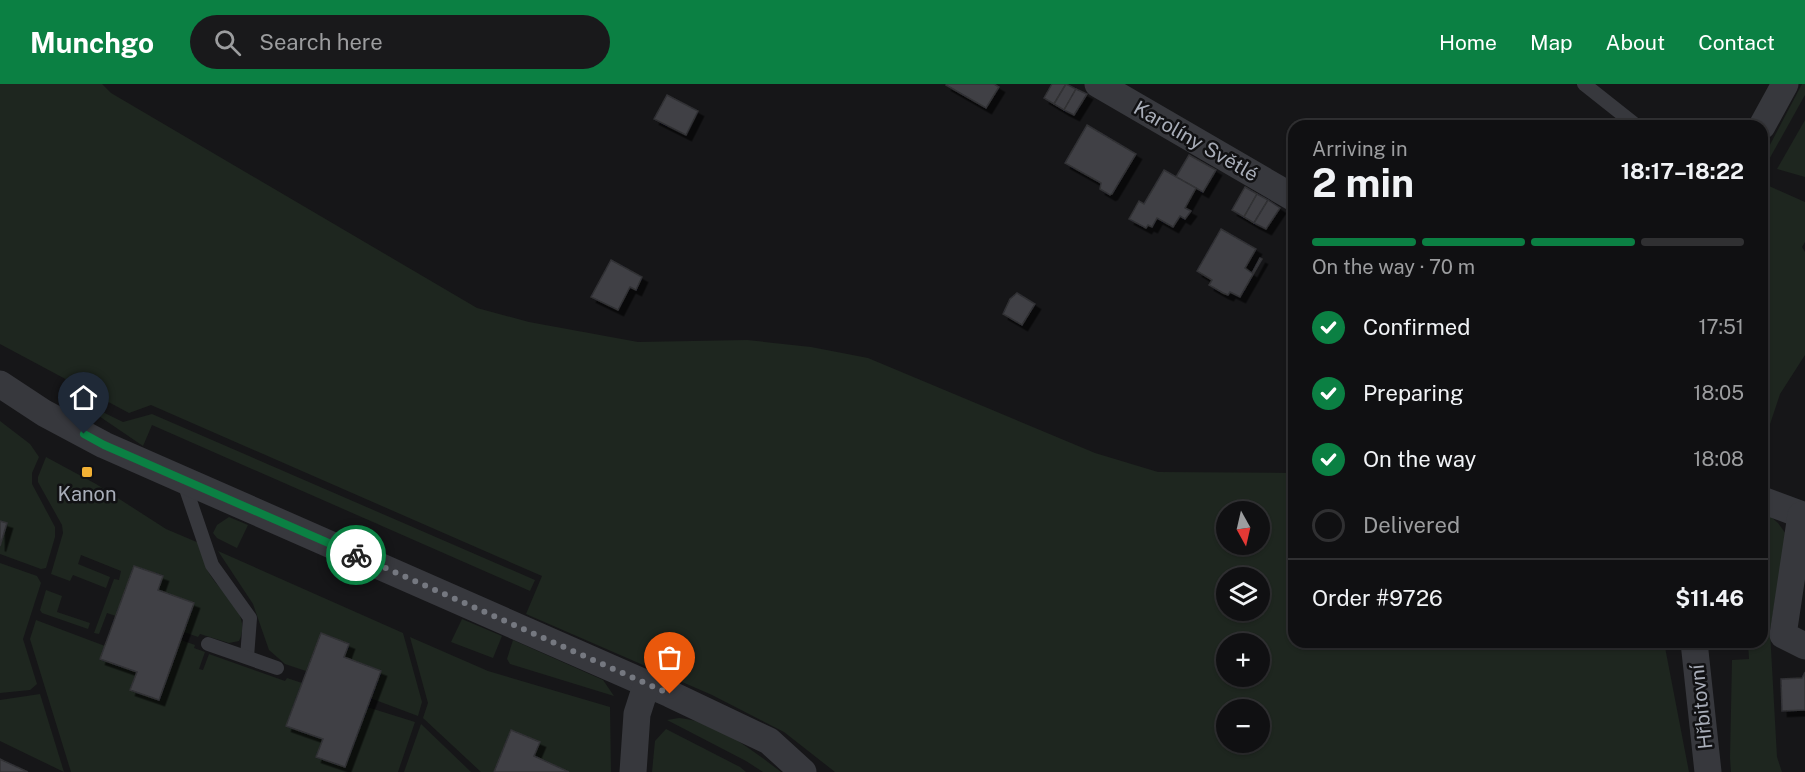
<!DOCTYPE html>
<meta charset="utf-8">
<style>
body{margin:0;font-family:"Public Sans",sans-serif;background:#19191b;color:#f1f3f6;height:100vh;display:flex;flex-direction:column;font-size:22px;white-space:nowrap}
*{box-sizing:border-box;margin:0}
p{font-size:20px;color:#9c9d9f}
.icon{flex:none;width:33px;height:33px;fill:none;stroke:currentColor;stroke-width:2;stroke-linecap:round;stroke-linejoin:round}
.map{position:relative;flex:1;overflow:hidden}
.drawer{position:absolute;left:1288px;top:36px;width:480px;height:528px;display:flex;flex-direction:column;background:#101012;border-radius:18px;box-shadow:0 2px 4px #0004,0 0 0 2px #303032}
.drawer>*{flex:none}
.needle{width:39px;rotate:172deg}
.buttons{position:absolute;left:1216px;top:417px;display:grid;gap:12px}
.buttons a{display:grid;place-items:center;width:54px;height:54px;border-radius:50%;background:#101012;box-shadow:0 2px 4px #0004,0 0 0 2px #303032;font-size:30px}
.pin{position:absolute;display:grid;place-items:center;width:51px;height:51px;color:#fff;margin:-62px -26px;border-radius:50% 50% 50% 0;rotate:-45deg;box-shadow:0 0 6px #0007}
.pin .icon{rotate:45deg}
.courier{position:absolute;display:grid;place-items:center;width:60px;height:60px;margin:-30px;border:4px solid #0b8043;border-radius:50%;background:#fff;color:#222;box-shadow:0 2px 8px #0007}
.head em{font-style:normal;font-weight:700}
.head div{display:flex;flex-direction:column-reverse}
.head{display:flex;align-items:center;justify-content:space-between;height:102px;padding:0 24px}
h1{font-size:39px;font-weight:700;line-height:45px}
.bar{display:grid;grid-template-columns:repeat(4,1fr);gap:9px 6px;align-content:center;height:72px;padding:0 24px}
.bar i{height:8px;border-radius:4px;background:#303032}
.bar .active{background:#0b8043}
.bar p{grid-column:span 4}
.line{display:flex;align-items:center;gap:15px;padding:0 24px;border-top:2px solid #303032}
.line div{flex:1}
ol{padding:0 24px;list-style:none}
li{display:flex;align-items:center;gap:18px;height:66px}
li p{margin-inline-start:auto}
li .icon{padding:6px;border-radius:50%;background:#0b8043;color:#fff;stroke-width:4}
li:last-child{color:#9c9d9f}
li i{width:33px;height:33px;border:3px solid #303032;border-radius:50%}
header{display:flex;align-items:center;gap:36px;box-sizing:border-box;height:84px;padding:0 30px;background:#0b8043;color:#fff}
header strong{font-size:28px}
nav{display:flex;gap:33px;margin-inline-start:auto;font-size:21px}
.search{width:420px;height:54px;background:#19191b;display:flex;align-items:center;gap:15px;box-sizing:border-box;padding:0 21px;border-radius:33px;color:#9c9d9f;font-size:22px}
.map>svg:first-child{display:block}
.green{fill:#1e261f;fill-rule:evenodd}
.building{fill:#404145;stroke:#303034;stroke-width:1.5;filter:url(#shadow)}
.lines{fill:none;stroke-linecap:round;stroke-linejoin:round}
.service{stroke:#37383d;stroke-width:14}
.minor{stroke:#37383d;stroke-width:27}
.done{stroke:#757880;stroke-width:6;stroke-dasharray:0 10.8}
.route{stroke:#0b8043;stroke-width:8}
.poi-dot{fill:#f2b134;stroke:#111113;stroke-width:2}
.labels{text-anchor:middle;stroke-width:5;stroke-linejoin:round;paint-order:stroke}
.street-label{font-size:20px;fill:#a8adb8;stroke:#111113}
.poi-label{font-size:20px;fill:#a8adb8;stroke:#111113}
</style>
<header>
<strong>Munchgo</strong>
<div class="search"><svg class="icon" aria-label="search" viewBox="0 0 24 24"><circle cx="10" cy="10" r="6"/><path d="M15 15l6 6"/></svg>Search here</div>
<nav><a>Home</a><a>Map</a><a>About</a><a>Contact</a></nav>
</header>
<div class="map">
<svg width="1805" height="688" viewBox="0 0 1805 688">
<defs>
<filter id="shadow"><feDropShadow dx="5.5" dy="5.5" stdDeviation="0" flood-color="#0009"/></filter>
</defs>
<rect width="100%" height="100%" fill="#161618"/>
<g class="green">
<path d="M0,0H102L111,9L477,224L529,238L638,258L747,256L811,263L868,274L1095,369L1158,388L1294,389V558H1664L1689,688H835L784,648L712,611L526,530L542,492L151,321L129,329L0,260ZM1227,428H1260V460H1227ZM1227,494H1260V526H1227ZM1227,560H1260V592H1227ZM1227,626H1260V658H1227Z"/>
<polygon points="1802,0 1805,0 1805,11 1766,81 1763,74"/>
<polygon points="1805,36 1805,93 1777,85"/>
<polygon points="1769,102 1805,118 1805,158 1802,163 1805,168 1805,271 1780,310 1763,361 1762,116"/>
<polygon points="68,311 123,338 152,330 535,496 530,507 152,341 143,362"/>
<polygon points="0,337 30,360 39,373 32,389 32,400 55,443 55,453 46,484 41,485 0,470 0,462 7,440 0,437"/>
<path d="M46,373L96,400L166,445L199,459C202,468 204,479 208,487C219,509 253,528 239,557L229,559L200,550L198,553L184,548L194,519L158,506L134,482L116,532L107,529L99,550L94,549L114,495L119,496L121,487L81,471L78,480L110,493L106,504L73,491L70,497L51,490L63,449L62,441L38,398V393Z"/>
<polygon points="1763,426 1778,439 1786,450 1770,547 1777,673 1782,688 1731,688 1730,674 1732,576 1749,575 1748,558 1762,558"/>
<polygon points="229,433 248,441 237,464 217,454 213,449 217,441"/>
<polygon points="218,467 403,549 422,618 418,632 370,614 344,573 349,560 321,549 306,587 285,580 269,566 253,520"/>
<polygon points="0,479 37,492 41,499 23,555 37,600 30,606 0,609"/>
<polygon points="46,506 62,512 57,528 90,539 88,545 42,529 40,526"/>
<polygon points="462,535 502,552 493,574 451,558"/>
<polygon points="36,536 105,562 137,588 130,606 158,616 181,556 195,561 194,564 205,568 199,585 203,586 209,570 285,597 287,594 302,599 286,642 323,655 316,673 344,683 367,623 415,638 398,688 71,688 30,555"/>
<polygon points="410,553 488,587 610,623 611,688 569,688 534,672 511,647 494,688 481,688 423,634 428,619"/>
<polygon points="513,556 603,596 614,612 510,580 507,575"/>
<polygon points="40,610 64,688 0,657 0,616"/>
<path d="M679,634C716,637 752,666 781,688H763L746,677L667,636Z"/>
<polygon points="421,640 471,688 404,688"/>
<polygon points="666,645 740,683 746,688 652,688 655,657"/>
</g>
<g class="building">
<polygon points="947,0 994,0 999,3 986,24 946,1"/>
<polygon points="1052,0 1066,0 1054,20 1044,14"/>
<polygon points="1066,0 1076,5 1064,26 1054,20"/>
<polygon points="1076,5 1087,10 1074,31 1064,26"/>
<polygon points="667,11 698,27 686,51 654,35"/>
<polygon points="1087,41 1136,70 1112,110 1110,111 1100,105 1101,99 1065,79"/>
<polygon points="1189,71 1216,86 1203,108 1176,93"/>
<polygon points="1164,86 1196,104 1185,124 1191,127 1185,135 1180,132 1173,143 1157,134 1152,143 1148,141 1146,144 1129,135 1139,117 1144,120"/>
<polygon points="1245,103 1257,110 1244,133 1232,126"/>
<polygon points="1257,110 1268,116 1254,139 1244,133"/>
<polygon points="1268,116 1280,124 1266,145 1254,139"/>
<polygon points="1221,145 1256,165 1245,184 1252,189 1260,174 1262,175 1240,213 1230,208 1228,211 1223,209 1209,201 1212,196 1197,187"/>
<polygon points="611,176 642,193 636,206 630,203 618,226 591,213"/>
<polygon points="1017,209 1035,220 1022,241 1003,230 1010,215"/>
<polygon points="0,437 7,439 0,462"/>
<polygon points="134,482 163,492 158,506 194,519 159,616 130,606 137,588 100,575"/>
<polygon points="321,549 349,560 344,573 381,587 345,683 316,673 323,655 286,642"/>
<polygon points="1805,588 1805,626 1782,627 1781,595 1802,594"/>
<polygon points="511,646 540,658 534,672 569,688 494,688"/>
<polygon points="0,675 4,677 28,688 0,688"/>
</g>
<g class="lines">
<g class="service">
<polyline points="1584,0 1637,42"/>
<polyline points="183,396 212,481 250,534 247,573"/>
<polyline points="208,560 277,584"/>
</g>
<g class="minor">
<polyline points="1098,0 1294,114"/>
<polyline points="1762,42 1785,0"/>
<polyline points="0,300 44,329 104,361 670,610 769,657 803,688"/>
<polyline points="1762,416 1805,432"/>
<polyline points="1801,431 1783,551 1805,562"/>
<polyline points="1694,558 1708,688"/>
<polyline points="633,688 637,630 647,599"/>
</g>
</g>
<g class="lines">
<polyline class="done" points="356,471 670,610"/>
<polyline class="route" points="84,350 104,361 356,471"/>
</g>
<rect class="poi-dot" x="81" y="382" width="12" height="12" rx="3"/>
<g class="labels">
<g class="street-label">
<text transform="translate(1196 57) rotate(30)" y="7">Karolíny Světlé</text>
<text transform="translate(1701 623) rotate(-96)" y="7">Hřbitovní</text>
</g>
<g class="poi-label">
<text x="87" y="417">Kanon</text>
</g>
</g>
</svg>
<div class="buttons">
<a><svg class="needle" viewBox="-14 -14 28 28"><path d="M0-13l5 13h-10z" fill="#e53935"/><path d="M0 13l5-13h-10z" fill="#9c9d9f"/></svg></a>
<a><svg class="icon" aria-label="layers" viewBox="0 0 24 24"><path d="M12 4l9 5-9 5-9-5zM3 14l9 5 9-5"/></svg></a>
<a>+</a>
<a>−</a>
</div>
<div class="pin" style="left:670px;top:610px;background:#ea580c"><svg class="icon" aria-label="bag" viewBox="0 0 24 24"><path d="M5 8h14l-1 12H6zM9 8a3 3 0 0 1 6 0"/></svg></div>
<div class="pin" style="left:84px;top:350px;background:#1f2937"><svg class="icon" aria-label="home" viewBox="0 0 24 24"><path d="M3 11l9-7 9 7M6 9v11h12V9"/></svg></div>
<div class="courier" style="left:356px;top:471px"><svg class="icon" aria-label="bike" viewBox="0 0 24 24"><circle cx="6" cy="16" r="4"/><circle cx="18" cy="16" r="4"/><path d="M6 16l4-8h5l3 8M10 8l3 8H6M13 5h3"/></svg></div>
<section class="drawer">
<div class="head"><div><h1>2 min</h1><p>Arriving in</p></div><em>18:17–18:22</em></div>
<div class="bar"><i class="active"></i><i class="active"></i><i class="active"></i><i></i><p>On the way · 70 m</p></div>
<ol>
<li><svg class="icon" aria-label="check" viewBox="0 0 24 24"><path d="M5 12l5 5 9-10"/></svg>Confirmed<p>17:51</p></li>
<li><svg class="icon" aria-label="check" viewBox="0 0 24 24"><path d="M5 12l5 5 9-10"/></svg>Preparing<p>18:05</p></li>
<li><svg class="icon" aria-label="check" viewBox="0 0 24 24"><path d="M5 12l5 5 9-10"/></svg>On the way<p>18:08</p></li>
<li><i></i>Delivered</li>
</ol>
<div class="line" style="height:78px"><div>Order #9726</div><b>$11.46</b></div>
</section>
</div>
